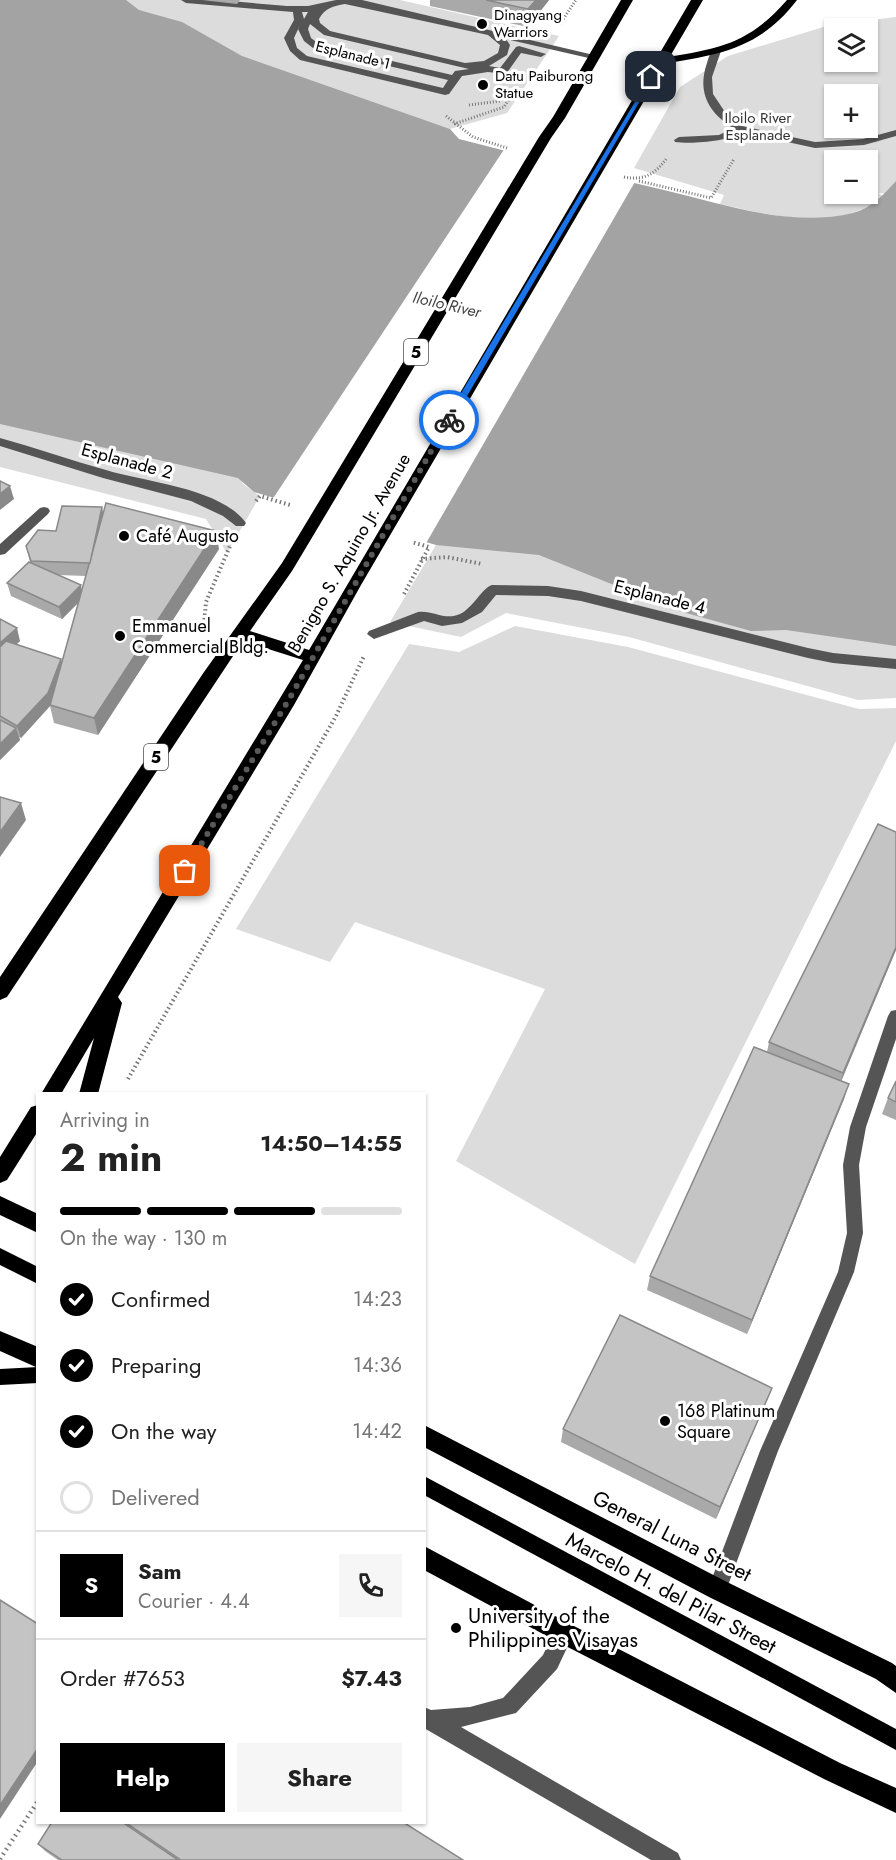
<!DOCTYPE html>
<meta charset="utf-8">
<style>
body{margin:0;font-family:Jost,sans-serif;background:#f6f6f6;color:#222;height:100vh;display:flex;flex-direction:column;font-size:22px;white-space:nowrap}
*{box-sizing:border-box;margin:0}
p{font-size:20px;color:#767676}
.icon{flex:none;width:33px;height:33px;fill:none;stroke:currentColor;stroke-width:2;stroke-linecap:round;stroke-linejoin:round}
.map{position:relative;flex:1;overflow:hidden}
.drawer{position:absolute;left:36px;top:1092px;width:390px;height:732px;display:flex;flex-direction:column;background:#fff;border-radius:0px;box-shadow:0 2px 4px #0004}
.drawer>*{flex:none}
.tools{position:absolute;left:824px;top:18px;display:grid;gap:12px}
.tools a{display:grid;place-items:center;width:54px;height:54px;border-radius:0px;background:#fff;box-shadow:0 2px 4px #0004;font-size:30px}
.pin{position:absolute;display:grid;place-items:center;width:51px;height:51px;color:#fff;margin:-26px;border-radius:12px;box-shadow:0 3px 9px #0006}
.courier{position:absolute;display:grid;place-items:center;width:60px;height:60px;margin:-30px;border:4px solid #1a73e8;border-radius:50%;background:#fff;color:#222;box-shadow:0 2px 8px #0007}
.overview em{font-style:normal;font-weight:700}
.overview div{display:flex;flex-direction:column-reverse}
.overview{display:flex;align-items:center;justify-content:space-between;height:102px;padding:0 24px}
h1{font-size:39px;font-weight:700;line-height:45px}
.bar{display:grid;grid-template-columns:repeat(4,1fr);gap:9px 6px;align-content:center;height:72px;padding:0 24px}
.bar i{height:8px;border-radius:4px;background:#e0e0e0}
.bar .active{background:#000}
.bar p{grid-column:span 4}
.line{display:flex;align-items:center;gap:15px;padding:0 24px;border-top:2px solid #e0e0e0}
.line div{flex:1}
.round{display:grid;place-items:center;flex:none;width:63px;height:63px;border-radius:0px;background:#f6f6f6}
ol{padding:0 24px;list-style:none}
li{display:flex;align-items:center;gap:18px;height:66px}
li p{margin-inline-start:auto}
li .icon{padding:6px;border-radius:50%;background:#000;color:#fff;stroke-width:4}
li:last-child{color:#767676}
li i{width:33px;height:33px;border:3px solid #e0e0e0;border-radius:50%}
.action{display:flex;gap:12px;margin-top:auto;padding:12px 24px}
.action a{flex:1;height:69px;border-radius:0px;background:#000;color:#fff;font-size:24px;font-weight:700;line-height:69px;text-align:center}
.action a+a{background:#f6f6f6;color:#222}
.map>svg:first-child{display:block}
.green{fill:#dcdcdc;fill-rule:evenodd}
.water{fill:#a3a3a3}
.pier{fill:#fff}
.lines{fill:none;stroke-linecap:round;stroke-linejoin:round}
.path-far2{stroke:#777;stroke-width:3;stroke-dasharray:1 2;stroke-linecap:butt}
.path-far1{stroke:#777;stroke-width:4;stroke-dasharray:1.5 3;stroke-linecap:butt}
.path{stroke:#777;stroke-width:4.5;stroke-dasharray:1.5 4;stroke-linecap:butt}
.minor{fill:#555;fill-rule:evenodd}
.major{fill:#000;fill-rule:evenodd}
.highway{fill:#000;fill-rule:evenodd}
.wall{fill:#a9a9a9;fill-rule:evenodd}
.shaded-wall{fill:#898989}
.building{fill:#c4c4c4;stroke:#898989;stroke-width:1.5}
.route{fill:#1a73e8}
.done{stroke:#595959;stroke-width:6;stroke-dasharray:0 10.8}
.poi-dot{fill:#000;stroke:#fff;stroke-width:2}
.labels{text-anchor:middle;stroke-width:6;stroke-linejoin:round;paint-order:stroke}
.far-poi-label{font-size:15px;fill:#000;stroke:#fff;text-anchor:start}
.far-street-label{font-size:15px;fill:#000;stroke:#fff}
.far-park-label{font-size:15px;fill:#333;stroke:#fff}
.far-water-label{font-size:16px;font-style:italic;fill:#444;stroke:#fff}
.shield{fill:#fff;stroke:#4c4c4c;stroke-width:1.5}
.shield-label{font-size:16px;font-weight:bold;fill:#000}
.street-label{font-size:18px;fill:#000;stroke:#fff}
.poi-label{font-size:18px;fill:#000;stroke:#fff;text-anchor:start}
.near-street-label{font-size:21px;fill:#000;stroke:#fff}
.near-poi-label{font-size:21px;fill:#000;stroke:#fff;text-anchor:start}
</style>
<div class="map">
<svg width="896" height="1860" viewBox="0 0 896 1860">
<rect width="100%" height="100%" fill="#fff"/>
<g class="green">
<polygon points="63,0 400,0 559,36 507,113 450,129"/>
<path d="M896,17V194L878,193L883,196C840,234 770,215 720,204L724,195L634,168L680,87L728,56L830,25ZM834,28H867V62H834ZM834,94H867V128H834ZM834,160H867V194H834Z"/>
<polygon points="0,394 229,453 243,484 260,496 227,553 206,519 0,467"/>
<polygon points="459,528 896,621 896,698 858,700 629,637 506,613 461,637 390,622 436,545 446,545"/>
<polygon points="515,626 628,647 859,709 896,708 896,741 635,1264 456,1161 545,989 355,922 330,962 236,929 409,644 459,652"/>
</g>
<path class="water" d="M0,0H126L139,10L182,22L242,56L450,129L459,139C527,156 595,174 664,190C724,204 791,228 853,213C872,208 883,195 896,181V646L786,630L751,631L679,611L539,555L436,545L254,492L238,478L0,424Z"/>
<polygon class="pier" points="505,148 636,180 425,545 272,500"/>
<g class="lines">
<g class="path-far2">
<polyline points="560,24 576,0"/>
<polyline points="469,105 500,101 504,96"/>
<polyline points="446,116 473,137 507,148"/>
<polyline points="454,124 504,107 514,92"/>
<path d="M624,177C644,181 655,174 667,158"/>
<polyline points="639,181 711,198 734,159"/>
</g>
<g class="path-far1">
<polyline points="256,501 260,496 290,505"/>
<polyline points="421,559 447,557 482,564"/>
<polyline points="404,594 429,547 412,542"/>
<polyline points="204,624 206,602 230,546"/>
<polyline points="128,1079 336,716 364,656"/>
</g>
<polyline class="path" points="0,1859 38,1801"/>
<g class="minor">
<path d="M181,0H218L287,6H308L336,0H362L598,56L593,59L506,39L510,45L507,55L489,66L500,68L516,47L519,46L546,54L541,57L521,53L506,74L488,72L462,76L449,94L445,95L300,60L290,51L284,38L294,20L293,12L186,3ZM345,4L488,35L500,45L498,53L484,61L465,63L330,31L320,23L319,19C325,8 333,6 345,4ZM302,12H308L304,19ZM310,24L324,35L469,69L455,71L452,75L319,44L311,38L308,29ZM300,25L298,29L304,41L313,48L448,80L443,88L307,56L297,48L294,38Z"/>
<path d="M716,48L721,51L712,77L713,94L727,115L742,126L815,142L863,139L896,130V136L864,145L815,148L741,132C729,142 691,144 675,142L674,140L679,137L719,135L733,128C708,112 697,92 707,63C709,57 710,51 716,48Z"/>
<path d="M0,438C36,448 70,460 106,470C145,482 221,488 246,523L244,526H236L223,516L191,501L103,478L0,446Z"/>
<polygon points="44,507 48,508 50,511 48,514 5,554 0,555 0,544 40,508"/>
<path d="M492,585L548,586L581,591L808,648L833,653L896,659V669L833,663L808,658L581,601L548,596L496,595L482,612L462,623L442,626L424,621L374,639L367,634L369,631L418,612C433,610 445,621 460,614C473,608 482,588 492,585Z"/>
<polygon points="896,1010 896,1039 866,1127 859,1165 863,1233 854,1272 778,1451 724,1596 717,1598 710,1596 708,1589 760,1451 838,1272 847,1233 843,1165 850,1127 888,1016 891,1011"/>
<polygon points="564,1623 571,1626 574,1633 557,1669 516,1713 461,1727 678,1853 681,1860 651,1860 424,1728 424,1707 431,1710 470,1707 503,1698 543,1655 557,1626"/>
</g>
<g class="major">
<path d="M787,0H797C760,49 718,55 661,64L656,61L661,58C717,49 748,45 787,0Z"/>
<polygon points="0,1248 38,1267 38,1284 0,1265"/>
<polygon points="38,1367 38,1383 0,1385 0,1369"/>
<polygon points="424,1476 896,1729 896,1750 424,1495"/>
</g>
<g class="highway">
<polygon points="621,0 633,0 565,118 551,138 292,571 250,631 309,650 691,0 703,0 361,585 294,705 118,997 122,1003 98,1094 79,1094 94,1038 61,1094 41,1094 303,660 243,641 7,997 0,1000 0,977 204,672 282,563 539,137 553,117"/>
<polygon points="38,1105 38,1131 7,1180 0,1183 0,1157 31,1107"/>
<polygon points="0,1196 38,1214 38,1233 0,1215"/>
<polygon points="0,1331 38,1347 38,1368 0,1351"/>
<polygon points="424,1425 725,1581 892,1663 896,1666 896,1693 876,1679 709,1597 424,1447"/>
<polygon points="424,1546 572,1625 840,1763 896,1788 896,1813 824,1779 556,1641 424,1570"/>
</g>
</g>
<g class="wall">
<polygon points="202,0 240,0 237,4"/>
<polygon points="430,0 549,0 528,27 430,6"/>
<path d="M102,507L103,514L219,549L98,735L54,723L50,706L21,738L19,737L20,740L0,760V619L20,641L16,645L61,659L62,662L78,603L62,619L11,596L7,583L30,562L26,546ZM58,575L86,576L82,590Z"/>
<polygon points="896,950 841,1080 844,1099 747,1334 647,1290 650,1276 767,1052 769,1042"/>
<polygon points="896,1081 896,1120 882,1114 888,1098"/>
<polygon points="772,1388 767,1400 716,1519 561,1442 563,1429"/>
<polygon points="52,1822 403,1822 463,1860 58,1860 45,1851 38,1844"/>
</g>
<g class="shaded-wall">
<polygon points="536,0 549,0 528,27 528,9"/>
<polygon points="10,486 14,499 0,510 0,494"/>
<polygon points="102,507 104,520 90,563"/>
<polygon points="216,531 219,549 98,735 94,718"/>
<polygon points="81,585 83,598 62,619 59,607"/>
<polygon points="17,628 20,641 0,659 0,643"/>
<polygon points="61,659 64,671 50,705 50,706 21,738 17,726"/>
<polygon points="16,728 20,740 0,760 0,744"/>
<polygon points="21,803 26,820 0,857 0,832"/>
<polygon points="896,947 896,950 838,1089 843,1073"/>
<polygon points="849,1084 844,1099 747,1334 752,1320"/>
<polygon points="772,1388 767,1400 716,1519 720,1507"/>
<polygon points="38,1748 38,1761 0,1819 0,1805"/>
</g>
<g class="building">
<polygon points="486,0 536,0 528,9"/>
<polygon points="0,481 10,486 0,494"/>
<polygon points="106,503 216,531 94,718 50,705"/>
<polygon points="62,506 102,507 90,563 31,561 26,546 38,530 56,531"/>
<polygon points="29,562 81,585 59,607 7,583"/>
<polygon points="0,619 17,628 0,643"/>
<polygon points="6,641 61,659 48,693 17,726 0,716 0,647"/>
<polygon points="0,720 16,728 0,744"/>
<polygon points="0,797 21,803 0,832"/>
<polygon points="878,824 896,832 896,947 843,1073 769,1042"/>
<polygon points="754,1047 849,1084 752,1320 650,1276"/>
<polygon points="896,1081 896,1102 888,1098"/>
<polygon points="620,1315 772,1388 720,1507 563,1429"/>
<polygon points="0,1600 38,1624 38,1748 0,1805"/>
<polygon points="52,1822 122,1822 178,1860 62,1860 38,1844"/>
<polygon points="125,1822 403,1822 463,1860 181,1860"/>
</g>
<polygon class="route" points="651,75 654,77 453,420 447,422 445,420"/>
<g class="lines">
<polyline class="done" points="185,871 288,701 449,420"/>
</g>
<g class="poi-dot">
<circle cx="482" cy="24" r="6"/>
<circle cx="483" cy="85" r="6"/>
<circle cx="124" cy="536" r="6"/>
<circle cx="120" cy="636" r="6"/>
<circle cx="665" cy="1421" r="6"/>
<circle cx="456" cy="1628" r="6"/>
</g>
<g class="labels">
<g class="far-poi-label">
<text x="494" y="20">Dinagyang<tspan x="494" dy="17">Warriors</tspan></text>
<text x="495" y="81">Datu Paiburong<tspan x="495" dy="17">Statue</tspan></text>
</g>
<g class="far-street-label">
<text transform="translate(353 55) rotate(14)" y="5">Esplanade 1</text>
</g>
<g class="far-park-label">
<text x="758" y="123">Iloilo River<tspan x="758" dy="17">Esplanade</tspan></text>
</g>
<g class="far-water-label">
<text transform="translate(447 304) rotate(13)" y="6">Iloilo River</text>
</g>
<g class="shield">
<rect x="404" y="339" width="24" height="26" rx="4.5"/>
<rect x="144" y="744" width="24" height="26" rx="4.5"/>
</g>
<g class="shield-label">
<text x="416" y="358">5</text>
<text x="156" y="763">5</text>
</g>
<g class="street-label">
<text transform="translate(127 461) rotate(15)" y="6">Esplanade 2</text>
<text transform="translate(349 553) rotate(-60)" y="6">Benigno S. Aquino Jr. Avenue</text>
<text transform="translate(660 597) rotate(14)" y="6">Esplanade 4</text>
</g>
<g class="poi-label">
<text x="136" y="542">Café Augusto</text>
<text x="132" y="632">Emmanuel<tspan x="132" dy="21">Commercial Bldg.</tspan></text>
<text x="677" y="1417">168 Platinum<tspan x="677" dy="21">Square</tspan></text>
</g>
<g class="near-street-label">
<text transform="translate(672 1536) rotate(27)" y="7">General Luna Street</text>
<text transform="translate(671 1593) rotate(28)" y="7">Marcelo H. del Pilar Street</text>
</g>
<g class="near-poi-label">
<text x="468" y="1623">University of the<tspan x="468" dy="24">Philippines Visayas</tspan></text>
</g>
</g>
</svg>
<div class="tools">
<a><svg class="icon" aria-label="layers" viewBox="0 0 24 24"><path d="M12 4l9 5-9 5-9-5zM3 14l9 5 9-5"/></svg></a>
<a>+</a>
<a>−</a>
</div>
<div class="pin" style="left:185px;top:871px;background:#ea580c"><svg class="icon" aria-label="bag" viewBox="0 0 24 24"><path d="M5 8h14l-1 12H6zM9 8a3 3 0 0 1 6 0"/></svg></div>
<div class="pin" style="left:651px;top:77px;background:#1f2937"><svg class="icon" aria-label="home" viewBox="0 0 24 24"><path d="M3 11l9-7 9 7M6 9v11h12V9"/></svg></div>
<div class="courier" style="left:449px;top:420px"><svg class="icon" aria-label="bike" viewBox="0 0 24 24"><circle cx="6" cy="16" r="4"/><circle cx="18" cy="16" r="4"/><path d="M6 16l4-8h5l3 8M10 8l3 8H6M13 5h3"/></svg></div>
<section class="drawer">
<div class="overview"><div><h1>2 min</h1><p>Arriving in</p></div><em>14:50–14:55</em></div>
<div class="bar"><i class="active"></i><i class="active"></i><i class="active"></i><i></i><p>On the way · 130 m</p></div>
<ol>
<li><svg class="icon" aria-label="check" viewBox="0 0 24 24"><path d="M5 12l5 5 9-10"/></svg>Confirmed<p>14:23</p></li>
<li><svg class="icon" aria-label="check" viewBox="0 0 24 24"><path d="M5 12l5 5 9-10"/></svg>Preparing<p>14:36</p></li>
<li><svg class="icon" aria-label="check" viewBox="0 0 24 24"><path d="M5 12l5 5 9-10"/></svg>On the way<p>14:42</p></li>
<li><i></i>Delivered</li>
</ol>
<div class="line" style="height:108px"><b class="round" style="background:#000;color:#fff">S</b><div><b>Sam</b><p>Courier · 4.4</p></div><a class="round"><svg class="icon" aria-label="phone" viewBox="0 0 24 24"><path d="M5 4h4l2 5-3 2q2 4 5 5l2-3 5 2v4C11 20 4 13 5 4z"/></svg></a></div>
<div class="line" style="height:78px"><div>Order #7653</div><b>$7.43</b></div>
<div class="action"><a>Help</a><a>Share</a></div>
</section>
</div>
